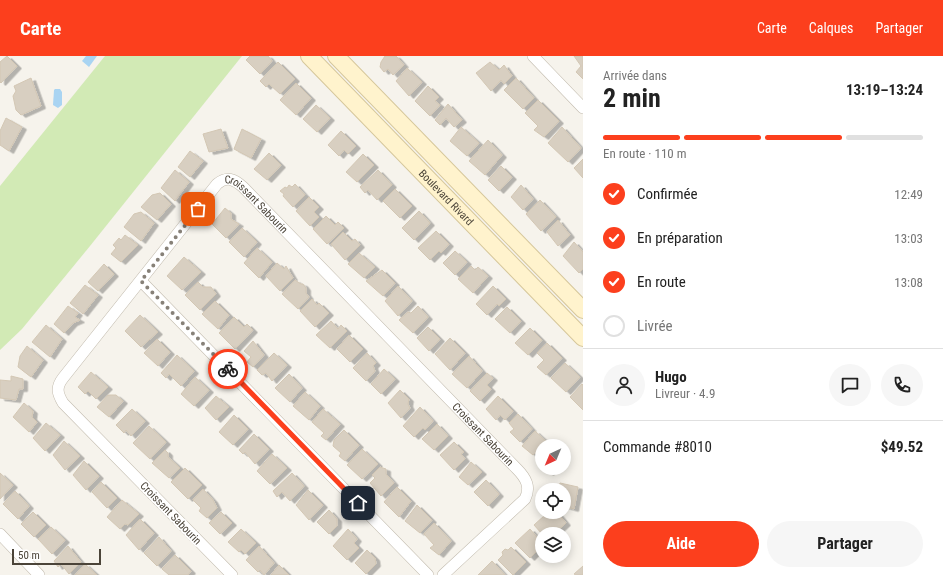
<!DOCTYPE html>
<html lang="fr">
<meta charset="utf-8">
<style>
body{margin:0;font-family:"Roboto Condensed",sans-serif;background:#f6f6f6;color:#222;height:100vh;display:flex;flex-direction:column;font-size:15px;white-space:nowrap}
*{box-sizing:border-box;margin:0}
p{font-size:13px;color:#767676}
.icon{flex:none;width:22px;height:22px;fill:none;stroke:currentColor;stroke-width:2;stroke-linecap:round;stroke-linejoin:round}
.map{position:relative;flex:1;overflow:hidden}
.panel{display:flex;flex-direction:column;background:#fff;width:360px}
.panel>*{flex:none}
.needle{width:26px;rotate:224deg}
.buttons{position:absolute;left:535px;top:383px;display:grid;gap:8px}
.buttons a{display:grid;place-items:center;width:36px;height:36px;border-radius:50%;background:#fff;box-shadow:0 2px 10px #0003;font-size:20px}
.scale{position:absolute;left:12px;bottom:10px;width:89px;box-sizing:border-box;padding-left:4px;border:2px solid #4b4439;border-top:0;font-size:11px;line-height:14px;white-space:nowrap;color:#4b4439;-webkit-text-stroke:3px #fff;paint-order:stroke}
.pin{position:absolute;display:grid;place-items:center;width:34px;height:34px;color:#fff;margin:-17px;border-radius:8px;box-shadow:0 2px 6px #0006}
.courier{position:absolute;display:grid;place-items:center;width:40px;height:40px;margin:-20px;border:3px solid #fc3f1d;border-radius:50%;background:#fff;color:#222;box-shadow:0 1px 5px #0007}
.headline em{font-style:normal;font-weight:700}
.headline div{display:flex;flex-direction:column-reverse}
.headline{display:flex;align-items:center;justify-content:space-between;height:68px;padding:0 20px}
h1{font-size:26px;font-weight:700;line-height:30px}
.bar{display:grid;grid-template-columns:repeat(4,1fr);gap:6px 4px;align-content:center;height:48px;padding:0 20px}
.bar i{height:5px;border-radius:3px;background:#e0e0e0}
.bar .active{background:#fc3f1d}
.bar p{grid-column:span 4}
.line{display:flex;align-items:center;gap:10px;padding:0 20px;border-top:1px solid #e0e0e0}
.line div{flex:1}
.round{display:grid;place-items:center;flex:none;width:42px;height:42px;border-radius:21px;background:#f6f6f6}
ol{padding:0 20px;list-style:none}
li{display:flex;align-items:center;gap:12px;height:44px}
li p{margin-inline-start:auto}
li .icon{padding:4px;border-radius:50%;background:#fc3f1d;color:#fff;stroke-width:4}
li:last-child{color:#767676}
li i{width:22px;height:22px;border:2px solid #e0e0e0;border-radius:50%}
.cta{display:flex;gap:8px;margin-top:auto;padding:8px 20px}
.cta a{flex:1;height:46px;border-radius:24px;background:#fc3f1d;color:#fff;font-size:16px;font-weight:700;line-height:46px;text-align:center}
.cta a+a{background:#f6f6f6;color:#222}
header{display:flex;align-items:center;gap:24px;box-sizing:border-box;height:56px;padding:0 20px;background:#fc3f1d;color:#fff}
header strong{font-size:19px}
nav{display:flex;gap:22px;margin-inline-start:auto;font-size:14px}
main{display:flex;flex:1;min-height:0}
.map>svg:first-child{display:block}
.green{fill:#d2eab5}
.water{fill:#a9d4f2}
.building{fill:#d8cfc1;stroke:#d3c7b4;filter:url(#shadow)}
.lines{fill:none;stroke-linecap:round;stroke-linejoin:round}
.street-casing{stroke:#c2bbae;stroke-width:12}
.secondary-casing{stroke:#d6c79b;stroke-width:18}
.street{stroke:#fff;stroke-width:11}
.secondary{stroke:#fff3cd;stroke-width:16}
.done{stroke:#878178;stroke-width:4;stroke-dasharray:0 7.2}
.route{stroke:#fc3f1d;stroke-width:5}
.labels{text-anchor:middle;stroke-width:3.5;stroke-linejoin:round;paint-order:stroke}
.street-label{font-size:11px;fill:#4b4439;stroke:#fff}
</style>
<header>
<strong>Carte</strong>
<nav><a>Carte</a><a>Calques</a><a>Partager</a></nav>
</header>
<main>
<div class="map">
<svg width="583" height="519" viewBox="0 0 583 519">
<defs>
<filter id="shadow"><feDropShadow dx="4.5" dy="2.5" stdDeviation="0" flood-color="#0004"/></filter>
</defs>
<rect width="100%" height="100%" fill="#f6f3ec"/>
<polygon class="green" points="105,0 242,0 90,190 22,273 0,294 0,130"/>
<g class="water">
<polygon points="86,0 97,0 89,11 82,5"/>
<polygon points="55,33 60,33 62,36 62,49 58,52 53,49 54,34"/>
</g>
<g class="building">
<polygon points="7,0 17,10 1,27 0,26 0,6"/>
<polygon points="250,0 268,0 272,5 260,18 246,4"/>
<polygon points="385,0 396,0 404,9 393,19 388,13 384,16 380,11 381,6"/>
<polygon points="574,0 583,0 583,23 576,16 581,10"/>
<polygon points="278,6 295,23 280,38 269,28 266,31 260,25"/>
<polygon points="490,6 499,14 504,9 512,20 504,28 501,24 491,35 476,17"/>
<polygon points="407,12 422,26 409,40 396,25"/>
<polygon points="31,22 41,50 21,59 16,54 13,40 16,35 14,30"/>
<polygon points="516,22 534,42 523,53 504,34"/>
<polygon points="296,27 311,42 296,59 280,44"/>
<polygon points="428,30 439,41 435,45 440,49 430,60 415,45"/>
<polygon points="538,44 559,65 544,81 534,74 538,70 525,57"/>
<polygon points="448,48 462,64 454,71 446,62 440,69 435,64"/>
<polygon points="316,49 330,62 317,76 303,63"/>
<polygon points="6,62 22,71 9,95 0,89 0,75"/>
<polygon points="461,71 479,87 467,100 450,85"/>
<polygon points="562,71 581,92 568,106 548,87"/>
<polygon points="221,73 228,92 209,96 203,78"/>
<polygon points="242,73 261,83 251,102 234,93"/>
<polygon points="341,75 356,90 348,98 344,94 339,100 328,89"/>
<polygon points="488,84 502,99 485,119 469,105"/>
<polygon points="190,95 203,105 190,121 178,111"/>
<polygon points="269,97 281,109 267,124 254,113"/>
<polygon points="363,98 374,109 357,126 346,116"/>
<polygon points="583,103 583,122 574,112"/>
<polygon points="501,110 512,121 499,135 488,124"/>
<polygon points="175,114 189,126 175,145 161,132"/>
<polygon points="378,114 392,129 377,144 368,134 365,137 360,131"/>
<polygon points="295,128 305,139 293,151 283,140 284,138 280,135 285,131 287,132 289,129 292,131"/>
<polygon points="521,129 533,143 523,154 511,141"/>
<polygon points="395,133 412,150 400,162 383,145"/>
<polygon points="160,137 171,148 157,164 141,151 152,139"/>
<polygon points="309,141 319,151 314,156 319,161 310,170 296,155"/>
<polygon points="540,144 556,161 541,175 526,158"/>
<polygon points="225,152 231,157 231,163 239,168 226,182 212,168"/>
<polygon points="419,155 430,167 414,184 402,172"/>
<polygon points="141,156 154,167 141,185 124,171 134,158"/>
<polygon points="326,160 335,169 338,166 344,172 327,188 313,173"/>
<polygon points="558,164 570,179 558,190 547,176"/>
<polygon points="242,172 257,186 244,201 229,186"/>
<polygon points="436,175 449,188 441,197 439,195 430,204 418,192"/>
<polygon points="343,176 352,185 355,183 360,189 345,204 331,188"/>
<polygon points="125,179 138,189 121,206 111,198 116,192 113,189 119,182 121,184"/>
<polygon points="574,186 583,196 583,213 579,217 563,200"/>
<polygon points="257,192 272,206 259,222 244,207"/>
<polygon points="455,195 467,206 455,219 443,207"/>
<polygon points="359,197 375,211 364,222 348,208"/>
<polygon points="184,201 201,216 182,234 167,220"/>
<polygon points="277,207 284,213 286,210 293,222 280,235 266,220"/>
<polygon points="104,208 114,218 98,235 88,226"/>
<polygon points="471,210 475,214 478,211 488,220 473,237 458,223"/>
<polygon points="382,214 395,227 383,240 366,225"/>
<polygon points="295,224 301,228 303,228 306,232 306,237 309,241 298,253 282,238"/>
<polygon points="198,226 203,231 211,231 216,238 200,254 185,239"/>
<polygon points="85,229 98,239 83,258 70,247"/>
<polygon points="398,230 412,245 398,260 385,245"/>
<polygon points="493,230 506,243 499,250 497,248 487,259 476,248"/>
<polygon points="312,243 317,249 319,247 329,257 315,271 300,255"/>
<polygon points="215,245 229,259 218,273 202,258"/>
<polygon points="68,250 78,257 75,261 80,264 73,267 64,277 54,268"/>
<polygon points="418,250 428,261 413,277 399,264 408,256 411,257"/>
<polygon points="507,251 521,265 510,277 495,263"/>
<polygon points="140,259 158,276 141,291 125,275"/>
<polygon points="234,261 244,271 247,268 253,274 235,293 219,277"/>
<polygon points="331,265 338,273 341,269 347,275 330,292 316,279"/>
<polygon points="46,269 62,283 50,301 32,286"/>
<polygon points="428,271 440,283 429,295 417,282"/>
<polygon points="530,272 542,284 528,299 515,287"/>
<polygon points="349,279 363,293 350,306 337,293"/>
<polygon points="450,282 465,297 450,314 435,298"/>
<polygon points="157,283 170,296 158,310 144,297"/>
<polygon points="253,285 264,299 253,311 247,306 251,301 244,295"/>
<polygon points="547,287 562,302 546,319 537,311 544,304 537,297"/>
<polygon points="27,290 43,304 31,321 18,311 20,300"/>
<polygon points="274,297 287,309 272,325 266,317 262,319 257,314"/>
<polygon points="367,297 376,307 373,310 375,315 366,325 353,312"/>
<polygon points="177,299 194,315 181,330 169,318 166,322 161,317"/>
<polygon points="469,300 482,315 467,332 452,318"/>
<polygon points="565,307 580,321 566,336 551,322"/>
<polygon points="384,313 395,323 381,338 371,328"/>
<polygon points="91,316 108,331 96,343 88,335 85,338 78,331"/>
<polygon points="487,317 493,322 487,329 491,333 480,345 470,335"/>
<polygon points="289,318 302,332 290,346 275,332"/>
<polygon points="11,320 23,323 23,333 19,333 16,344 0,342 0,324 11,325"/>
<polygon points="195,321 209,334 194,350 181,338"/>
<polygon points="582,328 583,329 583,354 570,341"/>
<polygon points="400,334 409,343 408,348 410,352 401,362 388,347"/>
<polygon points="305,336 320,350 309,364 293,350"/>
<polygon points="108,339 116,339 123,345 109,361 97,351"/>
<polygon points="216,340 229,351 216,364 205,352"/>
<polygon points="498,340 513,355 505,364 500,359 496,364 486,353"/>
<polygon points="24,347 33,355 32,361 37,366 29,376 13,361"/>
<polygon points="420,351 433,365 425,374 423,372 414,381 403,370"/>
<polygon points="132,353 145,365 131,380 126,374 124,377 116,369"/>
<polygon points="323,353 340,368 326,384 321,380 324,377 312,366"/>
<polygon points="518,358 532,373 520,386 510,376 514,373 509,367"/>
<polygon points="234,359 248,373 233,389 219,376"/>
<polygon points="46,367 60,379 45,395 33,382"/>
<polygon points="437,368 448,380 434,394 422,383"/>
<polygon points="149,370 166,386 150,403 133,387"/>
<polygon points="344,374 359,389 345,405 339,400 341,397 333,390 334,384"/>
<polygon points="535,375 550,389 542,390 542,398 539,401 535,397 533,399 522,390"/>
<polygon points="254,378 269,393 255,408 245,396 243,398 239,394"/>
<polygon points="64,385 80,400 65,414 53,399"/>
<polygon points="454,386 464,396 461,398 465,403 454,414 440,399"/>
<polygon points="362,393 378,408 362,423 347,409"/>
<polygon points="165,394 168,397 168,401 180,412 169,422 152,407"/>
<polygon points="272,398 287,412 270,428 257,415"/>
<polygon points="84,405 99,420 86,434 73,419"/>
<polygon points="471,406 482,416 468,429 459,421"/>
<polygon points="380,411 386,413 386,418 394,427 381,440 370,427 375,422 372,419"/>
<polygon points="185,412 202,429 188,443 171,426"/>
<polygon points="545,412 554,412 549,417"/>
<polygon points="0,417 13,429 0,443"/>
<polygon points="292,417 304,430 290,445 282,436 277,441 273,435"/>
<polygon points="486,424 499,438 488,450 474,436"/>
<polygon points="101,426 117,442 107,452 92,436"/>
<polygon points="560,427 578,431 574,453 564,450 564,434 558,434"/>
<polygon points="397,431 411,445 399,461 384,446"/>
<polygon points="203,433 213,444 217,452 207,462 199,455 201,452 193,444"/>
<polygon points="308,434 323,449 309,464 296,449"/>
<polygon points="15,435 29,450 18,463 3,448"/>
<polygon points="122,444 139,458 128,469 125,468 120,473 107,461"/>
<polygon points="417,449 432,464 420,477 405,465"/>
<polygon points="329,454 337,463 337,470 329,478 317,466"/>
<polygon points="33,456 46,469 34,481 21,468"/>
<polygon points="221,456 232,467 220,478 209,467"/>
<polygon points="552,456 557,456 566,467 554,478 542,478 534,469 545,459 550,459"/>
<polygon points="140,463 154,477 139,494 126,479"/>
<polygon points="434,467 451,485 439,499 430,492 434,489 424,478"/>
<polygon points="51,471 65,484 52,498 38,483"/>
<polygon points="241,473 256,487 245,498 241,494 239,496 228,486"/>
<polygon points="348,473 357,483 354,487 359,492 347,504 333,490"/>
<polygon points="530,473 542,487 542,490 530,502 515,487"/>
<polygon points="159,481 171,495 157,510 144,497"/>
<polygon points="68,490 81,506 69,518 61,508 58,511 54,505"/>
<polygon points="259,490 274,507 264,519 260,514 258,516 246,504"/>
<polygon points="511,491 526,506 513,519 498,504 503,499 502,496 505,493 508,494"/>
<polygon points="367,494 375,502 376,508 366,518 355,507"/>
<polygon points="175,499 191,515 188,519 169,519 162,513"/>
<polygon points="492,505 505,519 478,519"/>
<polygon points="85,508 97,519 75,519"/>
<polygon points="279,509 289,519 271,519"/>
<polygon points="583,510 583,519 576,519 574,518"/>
</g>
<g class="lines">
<g class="street-casing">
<g id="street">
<polyline points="533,0 583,52"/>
<polyline points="141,225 428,519"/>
<polyline points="0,478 39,519"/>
<path id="s1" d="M232,519L63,347C57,337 56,331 63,322L217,128C227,120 234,123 243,131L517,413C526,422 531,431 525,443L443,519"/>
</g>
</g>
<g class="secondary-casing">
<g id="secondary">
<path id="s2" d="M309,0L583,282"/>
<polyline points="336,0 583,254"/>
</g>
</g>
<use href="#street" class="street"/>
<use href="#secondary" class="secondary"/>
</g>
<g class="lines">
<polyline class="done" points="198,153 141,225 228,313"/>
<polyline class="route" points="228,313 358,447"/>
</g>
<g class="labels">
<g class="street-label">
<text dy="4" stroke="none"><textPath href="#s2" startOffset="197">Boulevard Rivard</textPath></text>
<text dy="4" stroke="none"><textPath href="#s1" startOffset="566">Croissant Sabourin</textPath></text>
<text dy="4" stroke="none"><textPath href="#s1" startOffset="890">Croissant Sabourin</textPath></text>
<text transform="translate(171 457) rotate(46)" y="4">Croissant Sabourin</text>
</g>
</g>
</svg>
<div class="buttons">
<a><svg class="needle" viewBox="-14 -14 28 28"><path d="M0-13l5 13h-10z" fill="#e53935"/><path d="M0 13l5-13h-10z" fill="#767676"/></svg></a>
<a><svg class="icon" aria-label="locate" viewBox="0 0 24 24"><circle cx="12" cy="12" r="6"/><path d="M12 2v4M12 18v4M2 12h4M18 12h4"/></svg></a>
<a><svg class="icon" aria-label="layers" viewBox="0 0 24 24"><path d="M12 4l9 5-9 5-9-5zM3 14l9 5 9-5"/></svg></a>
</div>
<div class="scale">50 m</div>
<div class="pin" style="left:198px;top:153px;background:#ea580c"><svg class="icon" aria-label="bag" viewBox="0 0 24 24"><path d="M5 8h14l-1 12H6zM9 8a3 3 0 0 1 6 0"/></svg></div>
<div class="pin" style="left:358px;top:447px;background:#1f2937"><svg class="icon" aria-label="home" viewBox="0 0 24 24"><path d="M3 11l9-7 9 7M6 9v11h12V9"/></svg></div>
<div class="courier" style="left:228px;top:313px"><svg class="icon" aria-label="bike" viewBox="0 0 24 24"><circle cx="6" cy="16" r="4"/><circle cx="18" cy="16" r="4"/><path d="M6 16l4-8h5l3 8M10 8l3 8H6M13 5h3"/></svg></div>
</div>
<section class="panel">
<div class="headline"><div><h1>2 min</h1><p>Arrivée dans</p></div><em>13:19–13:24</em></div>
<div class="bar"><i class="active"></i><i class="active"></i><i class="active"></i><i></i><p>En route · 110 m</p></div>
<ol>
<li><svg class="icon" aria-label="check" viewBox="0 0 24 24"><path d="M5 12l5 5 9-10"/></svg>Confirmée<p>12:49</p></li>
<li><svg class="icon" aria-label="check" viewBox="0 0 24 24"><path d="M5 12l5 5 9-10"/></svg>En préparation<p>13:03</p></li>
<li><svg class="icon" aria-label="check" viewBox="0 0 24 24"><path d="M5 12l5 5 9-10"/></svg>En route<p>13:08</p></li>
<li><i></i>Livrée</li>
</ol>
<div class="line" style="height:72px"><a class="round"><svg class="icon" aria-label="person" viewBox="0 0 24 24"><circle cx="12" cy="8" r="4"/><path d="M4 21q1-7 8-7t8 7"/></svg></a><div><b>Hugo</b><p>Livreur · 4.9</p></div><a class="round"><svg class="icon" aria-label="chat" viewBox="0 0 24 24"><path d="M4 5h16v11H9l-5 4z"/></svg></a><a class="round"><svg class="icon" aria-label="phone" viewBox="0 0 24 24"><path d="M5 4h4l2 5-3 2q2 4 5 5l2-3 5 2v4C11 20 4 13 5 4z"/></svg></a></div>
<div class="line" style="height:52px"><div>Commande #8010</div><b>$49.52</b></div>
<div class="cta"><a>Aide</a><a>Partager</a></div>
</section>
</main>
